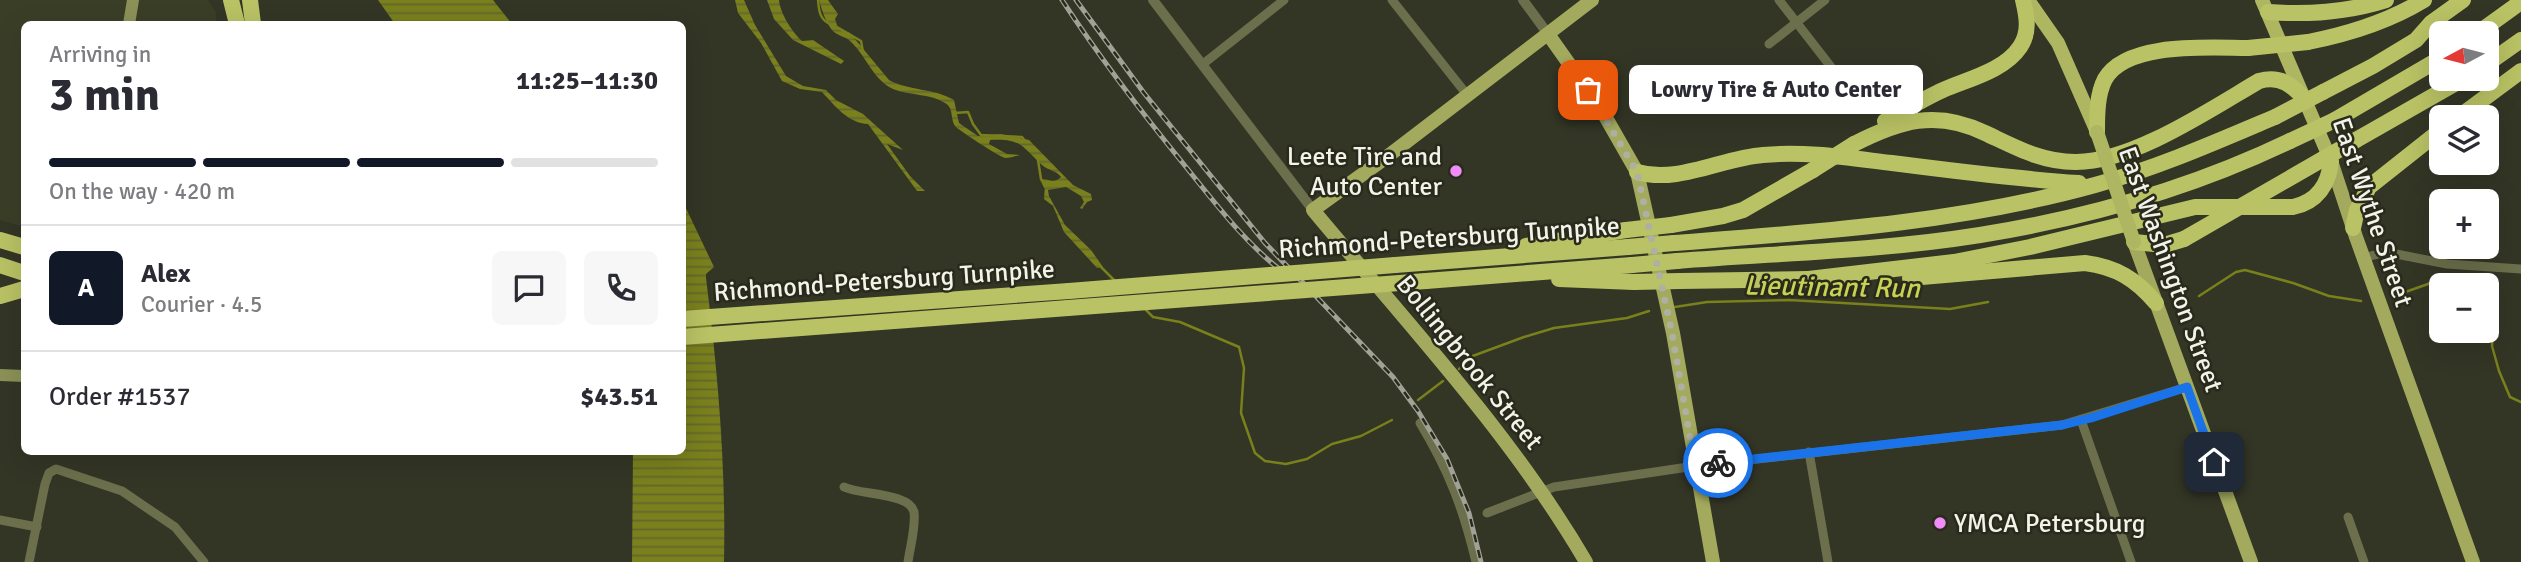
<!DOCTYPE html>
<meta charset="utf-8">
<style>
body{margin:0;font-family:Signika,sans-serif;background:#f7f7f7;color:#2b2b33;height:100vh;display:flex;flex-direction:column;font-size:26px;white-space:nowrap}
*{box-sizing:border-box;margin:0}
p{font-size:23px;color:#7c7c81}
.icon{flex:none;width:38px;height:38px;fill:none;stroke:currentColor;stroke-width:2;stroke-linecap:round;stroke-linejoin:round}
.map{position:relative;flex:1;overflow:hidden}
.side{position:absolute;left:21px;top:21px;width:665px;height:434px;display:flex;flex-direction:column;background:#fff;border-radius:10px;box-shadow:0 7px 28px #0002}
.side>*{flex:none}
.needle{width:46px;rotate:263deg}
.controls{position:absolute;left:2429px;top:21px;display:grid;gap:14px}
.controls a{display:grid;place-items:center;width:70px;height:70px;border-radius:10px;background:#fff;box-shadow:0 7px 28px #0002;font-size:35px}
.pin{position:absolute;display:grid;place-items:center;width:60px;height:60px;color:#fff;margin:-30px;border-radius:14px;box-shadow:0 4px 10px #0006}
.courier{position:absolute;display:grid;place-items:center;width:70px;height:70px;margin:-35px;border:5px solid #1a73e8;border-radius:50%;background:#fff;color:#222;box-shadow:0 2px 9px #0007}
.bubble{position:absolute;height:49px;border-radius:10px;background:#fff;box-shadow:0 7px 28px #0002;font-size:23px;font-weight:700;line-height:49px;text-align:center}
.overview em{font-style:normal;font-weight:700}
.overview div{display:flex;flex-direction:column-reverse}
.overview{display:flex;align-items:center;justify-content:space-between;height:119px;padding:0 28px}
h1{font-size:46px;font-weight:700;line-height:52px}
.bar{display:grid;grid-template-columns:repeat(4,1fr);gap:10px 7px;align-content:center;height:84px;padding:0 28px}
.bar i{height:9px;border-radius:5px;background:#e1e1e2}
.bar .selected{background:#111827}
.bar p{grid-column:span 4}
.line{display:flex;align-items:center;gap:18px;padding:0 28px;border-top:2px solid #e1e1e2}
.line div{flex:1}
.round{display:grid;place-items:center;flex:none;width:74px;height:74px;border-radius:10px;background:#f7f7f7}
.map>svg:first-child{display:block}
.built{fill:#3b3e27}
.water{fill:url(#water-rules)}
.lines{fill:none;stroke-linecap:round;stroke-linejoin:round}
.stream{stroke:#79801c;stroke-width:2.5}
.minor{stroke:#6b6f4b;stroke-width:9}
.tertiary{stroke:#6b6f4b;stroke-width:10}
.secondary{stroke:#8b9157;stroke-width:12}
.primary{stroke:#a3aa5e;stroke-width:14}
.trunk{stroke:#aeb661;stroke-width:14}
.motorway{stroke:#b9c264;stroke-width:16}
.rail-casing{stroke:#a1a296;stroke-width:5}
.rail{stroke:#292a1b;stroke-width:2.5;stroke-dasharray:8;stroke-linecap:butt}
.trunk-bridge{stroke:#aeb661;stroke-width:14}
.motorway-bridge{stroke:#b9c264;stroke-width:16}
.done{stroke:#afb0a4;stroke-width:7;stroke-dasharray:0 12.6}
.route{stroke:#1a73e8;stroke-width:9}
.poi-dot{fill:#ee8cf8;stroke:#292a1b;stroke-width:2.5}
.labels{text-anchor:middle;stroke-width:5;stroke-linejoin:round;paint-order:stroke}
.poi-label{font-size:26px;fill:#f2f3e9;stroke:#292a1b;text-anchor:end}
.street-label{font-size:26px;fill:#f2f3e9;stroke:#292a1b}
.water-label{font-size:28px;font-style:italic;fill:#c7d154;stroke:#292a1b}
</style>
<div class="map">
<svg width="2521" height="562" viewBox="0 0 2521 562">
<defs>
<pattern id="water-rules" width="6" height="5" patternUnits="userSpaceOnUse" patternTransform="scale(1.75)"><rect width="6" height="5" fill="#79801c"/><path d="M0 2.5h6" fill="none" stroke="#63672f"/></pattern>
</defs>
<rect width="100%" height="100%" fill="#333525"/>
<polygon class="built" points="0,0 208,0 216,12 216,24 24,24 24,227 0,220"/>
<g class="water">
<polygon points="378,0 493,0 512,24 395,24"/>
<path d="M735,0H744L755,25L786,76L803,86L826,90L836,100L863,114L903,150L887,144L910,176L925,191H917L868,124C848,123 835,106 822,92L800,89L782,81L761,43L738,13Z"/>
<path d="M767,0H779C780,13 792,32 802,41L813,40L844,61L841,64L793,40L774,19Z"/>
<path d="M819,0H828L838,14L835,19L838,28L850,33L889,80C909,91 934,88 954,100L959,123L978,136L1001,134L1029,140L1073,185L1091,194L1092,200L1087,202L1082,209L1080,208L1084,202L1081,196L1066,187L1048,190L1049,196L1065,225L1091,250L1103,267L1097,268L1064,232L1053,206L1044,199L1045,185L1041,179C1049,179 1054,184 1061,177C1056,170 1049,171 1042,165C1022,147 1022,138 990,140L989,144L1007,154L1020,155C1016,156 1010,158 1005,158C1000,157 958,130 955,126C950,118 954,108 945,103C929,93 910,96 893,89C872,79 866,55 850,41C845,36 837,36 832,30C825,21 822,10 819,0Z"/>
<path d="M683,202L714,267L706,274V278C718,373 726,467 724,562H632L633,452H682Z"/>
</g>
<g class="lines">
<g class="stream">
<path d="M818,0C819,9 819,18 828,23"/>
<polyline points="837,27 861,41 863,52"/>
<polyline points="955,113 968,112 973,124 981,135 1022,137 1025,141"/>
<polyline points="1038,160 1041,179 1045,187"/>
<polyline points="1100,266 1115,281"/>
<polyline points="2199,296 2236,272 2245,270 2293,283 2329,296 2361,301"/>
<polyline points="2394,296 2445,278 2469,285"/>
<polyline points="2487,300 2493,324 2492,346 2499,371 2510,397 2521,402"/>
<polyline points="1675,307 1707,302 1789,300 1950,309 1988,302"/>
<polyline points="1146,310 1153,317 1180,322 1239,347 1244,368 1241,413 1255,453 1265,461 1286,464 1307,459 1332,444 1361,436 1392,420"/>
<polyline points="1459,369 1470,357 1524,337 1554,328 1627,318 1649,311"/>
<polyline points="1418,400 1443,381"/>
</g>
<g class="minor">
<polyline points="1392,0 1468,96"/>
<polyline points="1779,0 1856,99"/>
<polyline points="1769,44 1825,0"/>
<polyline points="1203,64 1284,0"/>
<polyline points="2363,258 2386,252 2447,264 2521,269"/>
<polyline points="2081,420 2131,562"/>
<path d="M1420,423C1449,471 1463,508 1476,562"/>
<polyline points="1809,452 1828,562"/>
<path d="M844,487C861,495 910,493 914,512C916,527 910,547 908,562"/>
<polyline points="1487,513 1554,487 1695,466 2062,425 2187,387"/>
<polyline points="2348,517 2364,562"/>
<polyline points="0,520 37,527"/>
<polyline points="29,562 45,484 49,473 56,469 122,491 175,527 204,562"/>
</g>
<g class="tertiary">
<polyline points="1153,0 1313,210"/>
<polyline points="1523,0 1548,34"/>
</g>
<g class="secondary">
<polyline points="129,24 133,0"/>
<polyline points="0,375 24,376"/>
</g>
<g class="primary">
<polyline points="1548,34 1601,109 1637,172 1673,333 1713,562"/>
<polyline points="2331,161 2356,237 2473,562"/>
<polyline points="2134,242 2251,562"/>
<path d="M1586,562C1512,435 1407,323 1313,210L1388,156L1592,0"/>
</g>
<g class="trunk">
<polyline points="2028,0 2058,43 2097,132"/>
<polyline points="2262,0 2331,161"/>
</g>
<g class="motorway">
<polyline points="231,0 237,24"/>
<polyline points="250,0 253,24"/>
<path d="M2268,12C2307,15 2348,12 2386,0"/>
<polyline points="2478,33 2521,2"/>
<path d="M2308,42C2349,34 2388,22 2424,0"/>
<polyline points="2487,64 2521,40"/>
<polyline points="2323,92 2373,66 2416,40 2431,23 2463,0"/>
<polyline points="2459,117 2521,71"/>
<polyline points="2335,120 2441,58"/>
<path d="M1885,121C1904,111 1923,99 1943,90C1968,79 2004,71 2020,47C2030,32 2027,17 2023,0"/>
<path d="M2097,132C2097,115 2097,94 2105,79C2127,41 2210,48 2248,48"/>
<polyline points="2356,140 2463,79"/>
<path d="M1854,144C1899,121 1936,109 1985,133C2015,147 2041,162 2075,162C2131,163 2211,109 2259,81C2281,75 2292,85 2307,101"/>
<path d="M1637,172C1678,184 1722,158 1763,155C1806,151 1849,158 1892,163C1954,171 2016,179 2079,183"/>
<polyline points="1671,225 1723,216 1743,210 1813,170"/>
<polyline points="2353,228 2357,210 2369,187 2441,130"/>
<polyline points="0,240 24,247"/>
<polyline points="2134,242 2164,245 2184,239"/>
<path d="M1674,243C1816,232 1958,223 2095,185C2157,168 2216,142 2275,117"/>
<polyline points="1526,246 1626,230"/>
<path d="M1677,261C1778,253 1880,251 1980,235C2087,218 2192,188 2290,141"/>
<polyline points="0,265 24,273"/>
<polyline points="1395,265 1628,247"/>
<path d="M1910,278L2085,263C2116,267 2136,279 2156,303"/>
<polyline points="1559,279 1634,282"/>
<path d="M1800,280L1954,262L2030,247L2195,207H2293C2317,202 2329,184 2331,161"/>
<polyline points="1426,281 1632,265"/>
<polyline points="1680,281 1810,279"/>
<polyline points="0,296 24,289"/>
<polyline points="682,319 1069,291"/>
<polyline points="682,337 1068,308"/>
</g>
<g class="rail-casing">
<g id="rail">
<path d="M1062,0C1100,58 1142,113 1186,167C1215,203 1243,240 1279,269"/>
<polyline points="1076,0 1144,93 1265,243 1393,377 1418,411 1447,459 1469,513 1481,562"/>
</g>
</g>
<use href="#rail" class="rail"/>
<polyline class="trunk-bridge" points="2097,132 2134,242"/>
<g class="motorway-bridge">
<polyline points="2248,48 2308,42"/>
<polyline points="2275,117 2323,92"/>
<polyline points="2290,141 2335,120"/>
<polyline points="1813,170 1854,144"/>
<polyline points="1626,230 1671,225"/>
<polyline points="2184,239 2356,140"/>
<polyline points="1628,247 1674,243"/>
<polyline points="1632,265 1677,261"/>
<polyline points="1634,282 1680,281"/>
<polyline points="1069,291 1395,265"/>
<polyline points="1068,308 1426,281"/>
</g>
</g>
<g class="lines">
<polyline class="done" points="1588,90 1637,172 1672,333 1695,466 1718,463"/>
<polyline class="route" points="1718,463 2062,425 2091,418 2187,387 2214,462"/>
</g>
<g class="poi-dot">
<circle cx="1456" cy="171" r="7"/>
<circle cx="1940" cy="523" r="7"/>
</g>
<g class="labels">
<g class="poi-label">
<text x="1442" y="165">Leete Tire and<tspan x="1442" dy="30">Auto Center</tspan></text>
<text x="1954" y="532" text-anchor="start">YMCA Petersburg</text>
</g>
<g class="street-label">
<text transform="translate(2373 212) rotate(71)" y="9">East Wythe Street</text>
<text transform="translate(1449 237) rotate(-4)" y="9">Richmond-Petersburg Turnpike</text>
<text transform="translate(2171 269) rotate(70)" y="9">East Washington Street</text>
<text transform="translate(884 280) rotate(-4)" y="9">Richmond-Petersburg Turnpike</text>
<text transform="translate(1470 362) rotate(51)" y="9">Bollingbrook Street</text>
</g>
<g class="water-label">
<text transform="translate(1832 286) rotate(1)" y="10">Lieutinant Run</text>
</g>
</g>
</svg>
<div class="controls">
<a><svg class="needle" viewBox="-14 -14 28 28"><path d="M0-13l5 13h-10z" fill="#e53935"/><path d="M0 13l5-13h-10z" fill="#7c7c81"/></svg></a>
<a><svg class="icon" aria-label="layers" viewBox="0 0 24 24"><path d="M12 4l9 5-9 5-9-5zM3 14l9 5 9-5"/></svg></a>
<a>+</a>
<a>−</a>
</div>
<div class="pin" style="left:1588px;top:90px;background:#ea580c"><svg class="icon" aria-label="bag" viewBox="0 0 24 24"><path d="M5 8h14l-1 12H6zM9 8a3 3 0 0 1 6 0"/></svg></div>
<div class="pin" style="left:2214px;top:462px;background:#1f2937"><svg class="icon" aria-label="home" viewBox="0 0 24 24"><path d="M3 11l9-7 9 7M6 9v11h12V9"/></svg></div>
<div class="courier" style="left:1718px;top:463px"><svg class="icon" aria-label="bike" viewBox="0 0 24 24"><circle cx="6" cy="16" r="4"/><circle cx="18" cy="16" r="4"/><path d="M6 16l4-8h5l3 8M10 8l3 8H6M13 5h3"/></svg></div>
<div class="bubble" style="left:1629px;top:65px;width:294px">Lowry Tire &amp; Auto Center</div>
<section class="side">
<div class="overview"><div><h1>3 min</h1><p>Arriving in</p></div><em>11:25–11:30</em></div>
<div class="bar"><i class="selected"></i><i class="selected"></i><i class="selected"></i><i></i><p>On the way · 420 m</p></div>
<div class="line" style="height:126px"><b class="round" style="background:#111827;color:#fff">A</b><div><b>Alex</b><p>Courier · 4.5</p></div><a class="round"><svg class="icon" aria-label="chat" viewBox="0 0 24 24"><path d="M4 5h16v11H9l-5 4z"/></svg></a><a class="round"><svg class="icon" aria-label="phone" viewBox="0 0 24 24"><path d="M5 4h4l2 5-3 2q2 4 5 5l2-3 5 2v4C11 20 4 13 5 4z"/></svg></a></div>
<div class="line" style="height:91px"><div>Order #1537</div><b>$43.51</b></div>
</section>
</div>
